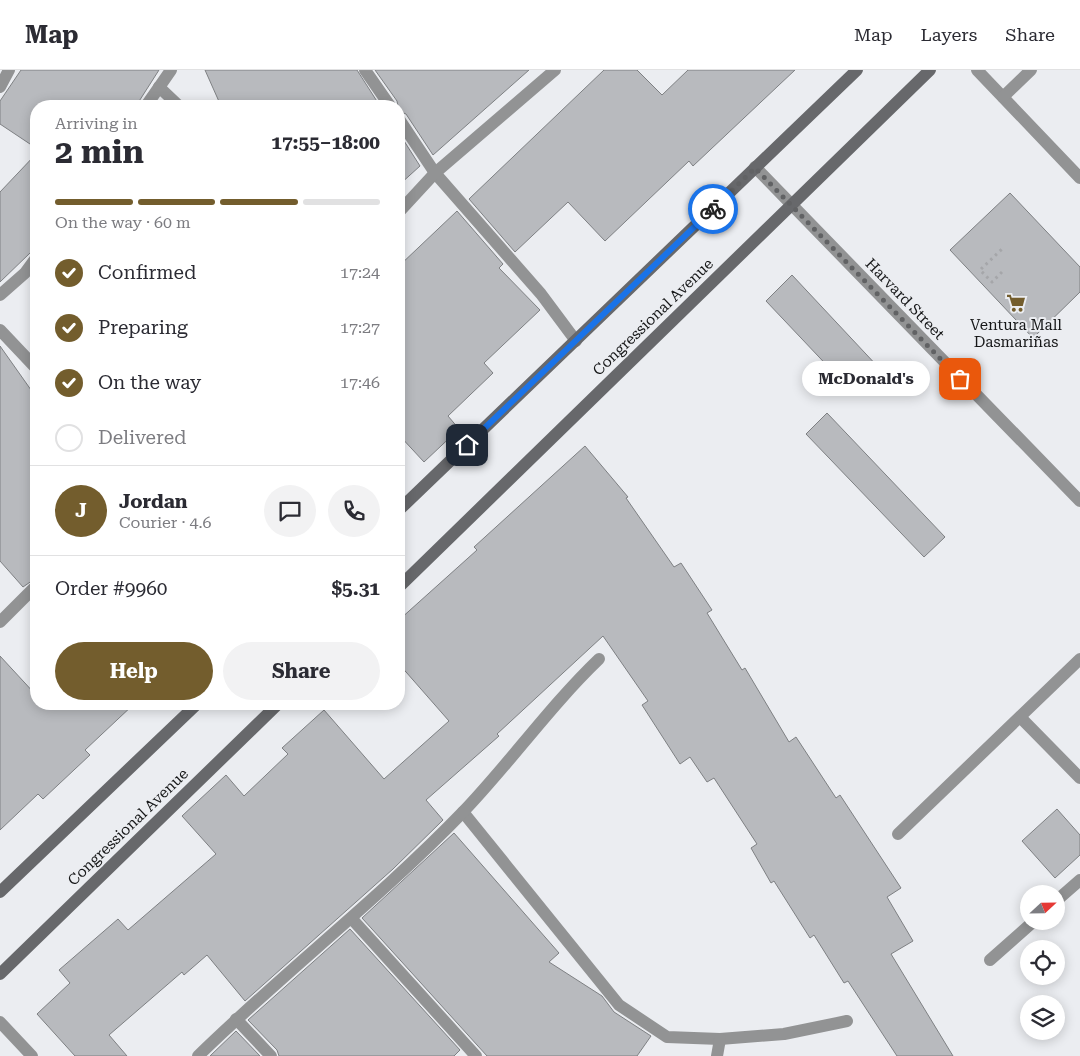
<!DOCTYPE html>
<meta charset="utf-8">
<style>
body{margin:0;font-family:"Roboto Serif",serif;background:#f2f2f3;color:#2b2b33;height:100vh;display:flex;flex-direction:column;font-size:19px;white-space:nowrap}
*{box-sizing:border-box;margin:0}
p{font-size:16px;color:#7c7c81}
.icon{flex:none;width:28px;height:28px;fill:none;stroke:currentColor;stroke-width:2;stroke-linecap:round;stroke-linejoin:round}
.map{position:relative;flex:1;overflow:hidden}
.sheet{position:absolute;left:30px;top:30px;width:375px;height:610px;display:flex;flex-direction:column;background:#fff;border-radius:20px;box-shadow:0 2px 12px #0003}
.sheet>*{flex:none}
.needle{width:32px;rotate:68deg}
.controls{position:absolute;left:1020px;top:815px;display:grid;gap:10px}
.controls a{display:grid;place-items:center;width:45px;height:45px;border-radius:50%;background:#fff;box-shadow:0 2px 12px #0003;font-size:25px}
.pin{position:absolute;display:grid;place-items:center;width:42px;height:42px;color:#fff;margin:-21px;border-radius:10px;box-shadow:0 2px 8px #0006}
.courier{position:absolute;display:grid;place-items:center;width:50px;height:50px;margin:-25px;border:4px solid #1a73e8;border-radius:50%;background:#fff;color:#222;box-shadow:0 1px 6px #0007}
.bubble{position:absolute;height:35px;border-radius:18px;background:#fff;box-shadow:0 2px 12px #0003;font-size:16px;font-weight:700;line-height:35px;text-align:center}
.headline em{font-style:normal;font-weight:700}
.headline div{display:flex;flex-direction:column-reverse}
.headline{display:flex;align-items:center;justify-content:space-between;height:85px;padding:0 25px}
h1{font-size:32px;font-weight:700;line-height:38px}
.bar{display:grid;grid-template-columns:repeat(4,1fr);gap:8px 5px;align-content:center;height:60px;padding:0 25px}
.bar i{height:6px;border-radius:4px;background:#e1e1e2}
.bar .active{background:#735d2d}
.bar p{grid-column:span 4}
.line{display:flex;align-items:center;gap:12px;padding:0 25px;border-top:1px solid #e1e1e2}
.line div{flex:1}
.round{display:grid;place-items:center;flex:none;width:52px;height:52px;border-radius:26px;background:#f2f2f3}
ol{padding:0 25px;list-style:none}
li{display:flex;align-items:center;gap:15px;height:55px}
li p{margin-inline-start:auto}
li .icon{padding:5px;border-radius:50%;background:#735d2d;color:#fff;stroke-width:4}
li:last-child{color:#7c7c81}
li i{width:28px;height:28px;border:2px solid #e1e1e2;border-radius:50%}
.primary-button{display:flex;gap:10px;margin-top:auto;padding:10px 25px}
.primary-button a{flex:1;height:58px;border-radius:30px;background:#735d2d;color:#fff;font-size:20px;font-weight:700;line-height:58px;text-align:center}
.primary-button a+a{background:#f2f2f3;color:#2b2b33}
header{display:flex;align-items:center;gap:30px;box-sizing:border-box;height:70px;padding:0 25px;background:#fff;border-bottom:1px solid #e1e1e2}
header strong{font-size:24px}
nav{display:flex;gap:28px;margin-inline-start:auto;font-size:18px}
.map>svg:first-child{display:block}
.building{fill:#b8babe;stroke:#7e8083}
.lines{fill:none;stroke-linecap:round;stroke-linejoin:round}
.path{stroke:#a5a6a9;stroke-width:3;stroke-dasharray:2.5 4;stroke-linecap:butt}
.service{stroke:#929394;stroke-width:12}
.minor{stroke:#929394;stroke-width:12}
.tertiary{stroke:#929394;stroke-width:12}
.secondary{stroke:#67686b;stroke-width:12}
.done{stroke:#616264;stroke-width:5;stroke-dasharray:0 9}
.route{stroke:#1a73e8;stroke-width:6}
.labels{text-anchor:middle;stroke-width:4;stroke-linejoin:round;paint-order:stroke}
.street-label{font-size:15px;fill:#161718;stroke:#ebedf1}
.poi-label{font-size:15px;fill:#161718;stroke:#ebedf1}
</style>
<header>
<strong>Map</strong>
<nav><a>Map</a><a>Layers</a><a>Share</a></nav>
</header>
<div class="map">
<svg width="1080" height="986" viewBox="0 0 1080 986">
<rect width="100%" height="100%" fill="#ebedf1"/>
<g class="building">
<polygon points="21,0 159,0 136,36 36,36 36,78 0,54 0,31"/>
<polygon points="205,0 357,0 380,36 221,36"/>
<polygon points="375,0 529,0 433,85 406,44 399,41 397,31"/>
<polygon points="604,0 637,0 662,25 688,0 795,0 693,96 689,91 605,171 568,132 515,182 469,129"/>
<polygon points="399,63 420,96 399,115"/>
<polygon points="36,84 36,180 30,183 0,212 0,122"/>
<polygon points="1010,123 1080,197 1080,222 1033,268 950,180"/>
<polygon points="457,141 503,194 499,198 540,240 484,293 493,303 448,346 459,359 424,392 399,365 399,196"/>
<polygon points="792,205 880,299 854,324 766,231"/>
<polygon points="0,276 36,327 36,508 23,517 0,491"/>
<polygon points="827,343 945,467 924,487 806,364"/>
<polygon points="585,376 628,427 626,428 674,497 681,493 712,540 707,543 742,600 745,598 789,672 796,667 836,728 840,725 901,818 887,827 913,871 891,884 953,986 897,986 848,911 844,913 814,865 810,868 774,811 771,813 751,778 757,774 714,708 707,712 690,687 680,694 642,635 648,631 603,566 497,664 499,666 426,730 443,750 393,799 245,931 207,885 184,905 182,902 109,965 127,986 75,986 37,944 70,913 59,900 118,849 128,860 216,784 182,746 226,705 244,726 288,684 282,678 324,640 384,709 449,651 399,594 399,550 477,480 474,477"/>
<polygon points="0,586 36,625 36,634 134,634 85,680 90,685 43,729 38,724 0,760"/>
<polygon points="1057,739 1080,765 1080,785 1055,808 1022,771"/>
<polygon points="454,763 559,883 549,892 602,926 614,942 651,966 637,986 487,986 362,848"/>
<polygon points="350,859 460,980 454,986 279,986 277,980 248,950"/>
<polygon points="236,961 260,986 210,986"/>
</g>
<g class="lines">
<polyline class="path" points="1002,202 992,212 980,200 1004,177"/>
<g class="service">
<polyline points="977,0 1080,108"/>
<polyline points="1003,27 1031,0"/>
</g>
<g class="minor">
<polyline points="365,0 390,36"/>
<polyline points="0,17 9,0"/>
<polyline points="159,17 179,36"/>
<polyline points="146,36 171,0"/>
<polyline points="399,49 435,103 541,224 576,271"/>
<polyline points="755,97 1080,431"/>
<polyline points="399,142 435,103 555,0"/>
<polyline points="0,225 25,203 36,188"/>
<polyline points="0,260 36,298"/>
<polyline points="0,552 36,516"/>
<polyline points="1021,648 1080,708"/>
<polyline points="463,742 619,935 667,967 720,969 784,964 847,951"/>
<polyline points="898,764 1080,589"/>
<polyline points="1056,831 1080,810"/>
<polyline points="352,849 476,986"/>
<polyline points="990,890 1034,851"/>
<polyline points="236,949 271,986"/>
<path d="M198,986C284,902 379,829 463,742C510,693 549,637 599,589"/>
<polyline points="717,986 720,969"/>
</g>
<polyline class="tertiary" points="0,952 32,986"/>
<g class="secondary">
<polyline points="399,440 857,0"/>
<polyline points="399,517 930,0"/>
<polyline points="0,822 197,634"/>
<polyline points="0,904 278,634"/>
</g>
</g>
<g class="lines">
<polyline class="done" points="713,139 755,98 960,309"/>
<polyline class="route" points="467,375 713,139"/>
</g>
<defs>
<g id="supermarket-bare" transform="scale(1.5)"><path d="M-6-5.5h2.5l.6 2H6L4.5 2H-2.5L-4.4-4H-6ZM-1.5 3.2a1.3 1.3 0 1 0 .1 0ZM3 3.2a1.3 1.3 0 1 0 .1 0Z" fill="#735d2d" stroke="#ebedf1" stroke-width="2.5" paint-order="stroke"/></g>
</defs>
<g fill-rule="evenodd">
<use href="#supermarket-bare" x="1016" y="233"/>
</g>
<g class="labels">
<g class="street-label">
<text transform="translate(905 229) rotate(46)" y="5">Harvard Street</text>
<text transform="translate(653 247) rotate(-44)" y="5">Congressional Avenue</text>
<text transform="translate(128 757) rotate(-44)" y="5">Congressional Avenue</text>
</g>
<g class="poi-label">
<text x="1016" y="260">Ventura Mall<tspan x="1016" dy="17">Dasmariñas</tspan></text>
</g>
</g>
</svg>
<div class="controls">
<a><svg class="needle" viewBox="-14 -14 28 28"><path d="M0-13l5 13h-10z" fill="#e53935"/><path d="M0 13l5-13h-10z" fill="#7c7c81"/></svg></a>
<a><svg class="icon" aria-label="locate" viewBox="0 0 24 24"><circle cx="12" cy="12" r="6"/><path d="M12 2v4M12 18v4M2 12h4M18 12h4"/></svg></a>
<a><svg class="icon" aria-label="layers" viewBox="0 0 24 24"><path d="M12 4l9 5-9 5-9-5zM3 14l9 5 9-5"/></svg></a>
</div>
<div class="pin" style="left:960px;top:309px;background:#ea580c"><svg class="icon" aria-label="bag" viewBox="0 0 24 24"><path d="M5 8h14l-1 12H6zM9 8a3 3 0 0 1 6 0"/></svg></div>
<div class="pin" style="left:467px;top:375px;background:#1f2937"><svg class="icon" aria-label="home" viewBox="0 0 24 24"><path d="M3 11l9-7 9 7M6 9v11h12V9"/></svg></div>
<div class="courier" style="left:713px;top:139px"><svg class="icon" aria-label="bike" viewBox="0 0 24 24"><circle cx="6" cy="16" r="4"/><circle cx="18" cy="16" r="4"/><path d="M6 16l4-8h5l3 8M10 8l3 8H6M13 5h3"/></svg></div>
<div class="bubble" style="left:802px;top:291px;width:128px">McDonald's</div>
<section class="sheet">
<div class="headline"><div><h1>2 min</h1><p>Arriving in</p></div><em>17:55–18:00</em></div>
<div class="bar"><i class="active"></i><i class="active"></i><i class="active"></i><i></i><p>On the way · 60 m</p></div>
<ol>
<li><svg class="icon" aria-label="check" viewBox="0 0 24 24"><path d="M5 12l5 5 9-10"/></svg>Confirmed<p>17:24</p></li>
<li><svg class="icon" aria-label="check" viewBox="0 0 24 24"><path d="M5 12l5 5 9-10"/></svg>Preparing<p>17:27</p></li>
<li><svg class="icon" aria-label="check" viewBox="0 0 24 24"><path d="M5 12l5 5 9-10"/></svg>On the way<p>17:46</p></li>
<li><i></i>Delivered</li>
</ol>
<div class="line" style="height:90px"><b class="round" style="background:#735d2d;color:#fff">J</b><div><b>Jordan</b><p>Courier · 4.6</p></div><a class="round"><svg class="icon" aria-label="chat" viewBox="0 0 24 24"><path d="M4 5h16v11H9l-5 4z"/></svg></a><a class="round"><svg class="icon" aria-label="phone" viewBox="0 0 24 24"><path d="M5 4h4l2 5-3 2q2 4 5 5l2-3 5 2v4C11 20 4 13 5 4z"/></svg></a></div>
<div class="line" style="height:65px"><div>Order #9960</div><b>$5.31</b></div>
<div class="primary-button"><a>Help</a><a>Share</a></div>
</section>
</div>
